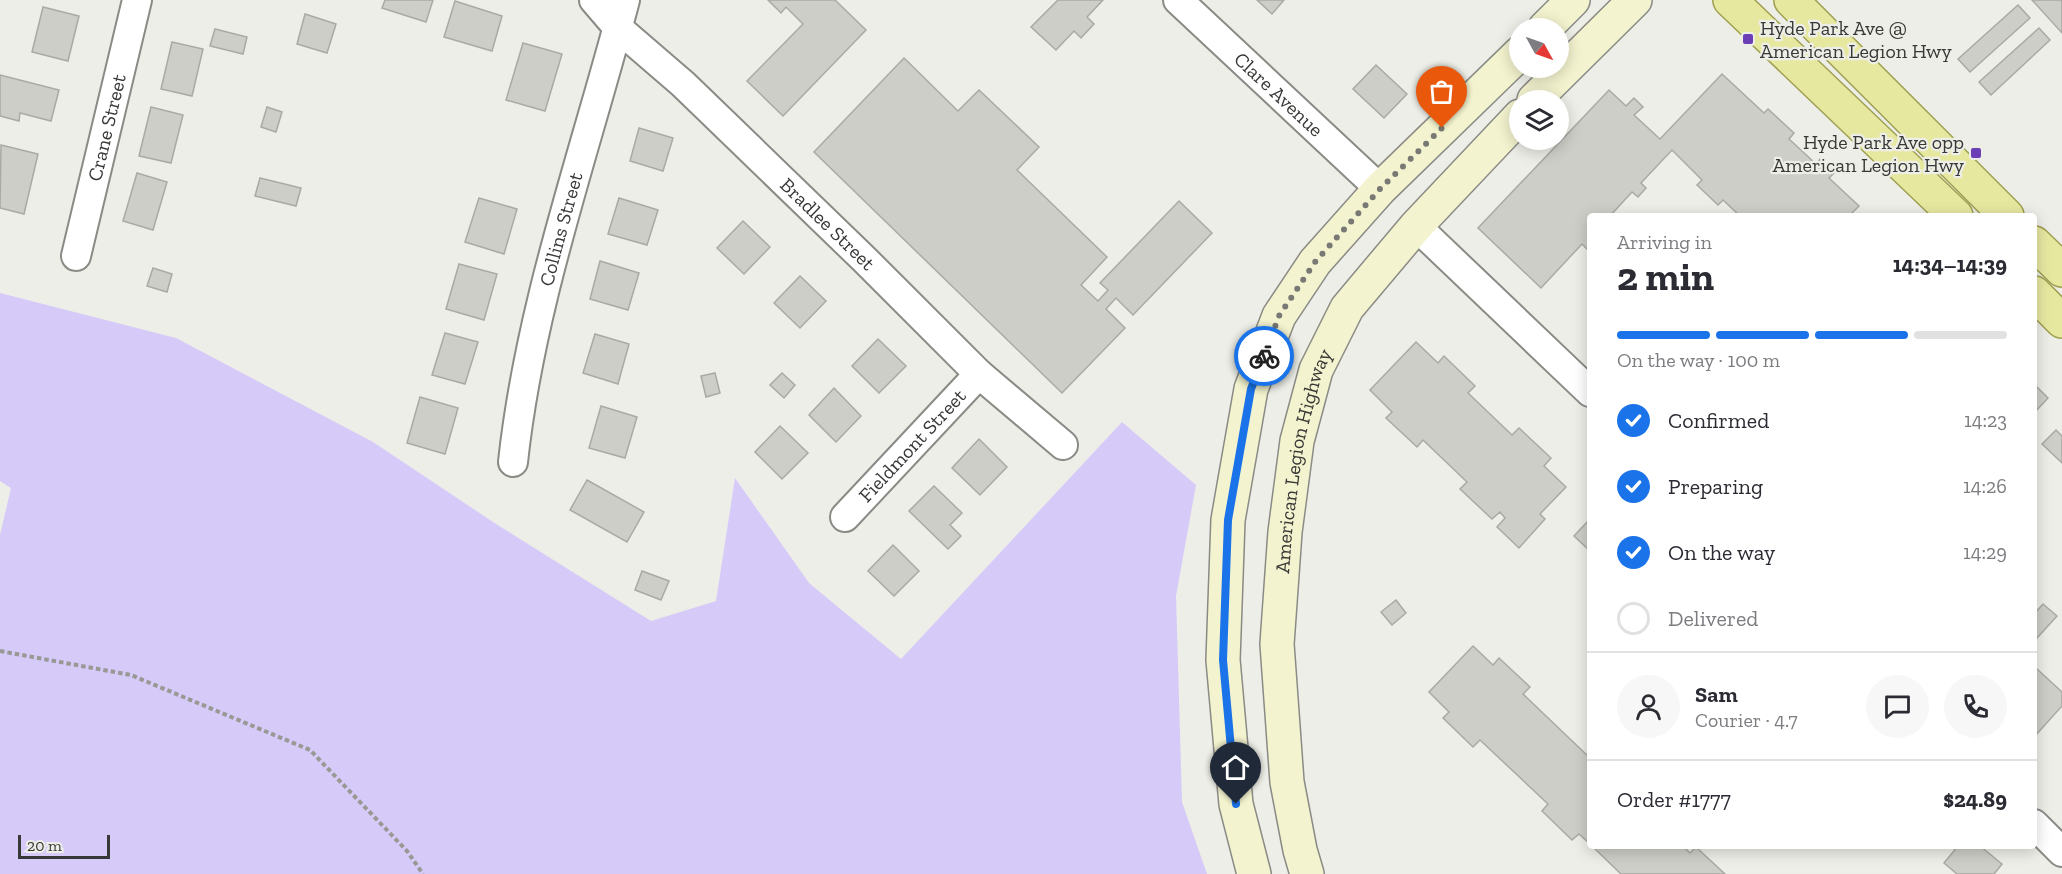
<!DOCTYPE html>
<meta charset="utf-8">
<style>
body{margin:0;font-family:"Zilla Slab",serif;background:#f7f7f7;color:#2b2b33;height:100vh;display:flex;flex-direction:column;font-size:22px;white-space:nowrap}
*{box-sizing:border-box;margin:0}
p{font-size:20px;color:#7c7c81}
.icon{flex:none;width:33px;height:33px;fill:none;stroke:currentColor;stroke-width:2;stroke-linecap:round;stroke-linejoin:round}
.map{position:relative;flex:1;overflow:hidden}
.side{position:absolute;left:1587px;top:213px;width:450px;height:636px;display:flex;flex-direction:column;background:#fff;border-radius:6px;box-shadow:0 3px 15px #0003}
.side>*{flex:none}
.needle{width:39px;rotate:130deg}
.tools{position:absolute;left:1509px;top:18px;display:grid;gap:12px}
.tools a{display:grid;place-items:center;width:60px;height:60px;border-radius:50%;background:#fff;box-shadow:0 3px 15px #0003;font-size:30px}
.scale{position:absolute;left:18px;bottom:15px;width:92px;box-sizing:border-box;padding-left:6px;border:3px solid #383836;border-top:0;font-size:16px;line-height:21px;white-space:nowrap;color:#383836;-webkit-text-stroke:4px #eeeee8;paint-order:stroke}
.pin{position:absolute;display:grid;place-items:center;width:51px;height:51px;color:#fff;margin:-62px -26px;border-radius:50% 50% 50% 0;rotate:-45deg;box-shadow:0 0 6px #0007}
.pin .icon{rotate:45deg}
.courier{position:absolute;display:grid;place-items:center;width:60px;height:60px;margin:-30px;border:4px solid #1a73e8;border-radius:50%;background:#fff;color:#222;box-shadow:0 2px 8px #0007}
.summary em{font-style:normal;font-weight:800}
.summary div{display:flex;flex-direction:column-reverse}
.summary{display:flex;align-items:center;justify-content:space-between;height:102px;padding:0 30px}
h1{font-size:39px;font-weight:800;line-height:45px}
.bar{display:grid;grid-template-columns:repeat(4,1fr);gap:9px 6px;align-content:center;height:72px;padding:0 30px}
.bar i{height:8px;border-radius:4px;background:#e1e1e2}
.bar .current{background:#1a73e8}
.bar p{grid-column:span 4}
.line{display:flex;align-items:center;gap:15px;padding:0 30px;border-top:2px solid #e1e1e2}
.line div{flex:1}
.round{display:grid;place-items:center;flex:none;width:63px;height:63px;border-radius:32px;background:#f7f7f7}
ol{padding:0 30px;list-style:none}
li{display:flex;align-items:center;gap:18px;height:66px}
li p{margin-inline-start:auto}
li .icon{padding:6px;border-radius:50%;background:#1a73e8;color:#fff;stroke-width:4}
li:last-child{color:#7c7c81}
li i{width:33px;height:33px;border:3px solid #e1e1e2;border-radius:50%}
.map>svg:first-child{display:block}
.green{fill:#d6caf8}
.building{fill:#cecec8;stroke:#aaaaa4;stroke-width:1.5}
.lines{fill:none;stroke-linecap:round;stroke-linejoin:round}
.street-casing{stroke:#8a8b85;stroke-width:32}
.secondary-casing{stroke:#8a8b85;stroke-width:36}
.primary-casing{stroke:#9fa051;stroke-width:36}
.path{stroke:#989894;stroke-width:4;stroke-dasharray:4.5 3;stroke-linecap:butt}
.street{stroke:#fff;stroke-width:28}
.secondary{stroke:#f3f3cf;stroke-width:33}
.primary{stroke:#e7e8a0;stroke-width:33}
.done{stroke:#787874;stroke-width:6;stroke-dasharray:0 10.8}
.route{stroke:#1a73e8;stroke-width:8}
.poi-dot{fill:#6d3fb7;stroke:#eeeee8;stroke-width:2}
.labels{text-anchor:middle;stroke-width:4.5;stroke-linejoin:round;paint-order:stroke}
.poi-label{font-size:20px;fill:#383836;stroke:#eeeee8;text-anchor:start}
.street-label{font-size:20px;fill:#383836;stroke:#eeeee8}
</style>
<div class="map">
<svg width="2062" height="874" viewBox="0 0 2062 874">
<rect width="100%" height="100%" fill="#eeeee8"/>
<polygon class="green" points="0,293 176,338 373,442 496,524 651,621 716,601 735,478 809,583 901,659 1122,422 1196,485 1176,596 1182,802 1207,874 0,874 0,535 11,488 0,481"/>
<g class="building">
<polygon points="385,0 433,0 426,22 382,8"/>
<polygon points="768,0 835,0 866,30 783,116 747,81 803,24 786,7 781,13"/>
<polygon points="1058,0 1103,0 1087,17 1094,24 1081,38 1074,31 1056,50 1031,27"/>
<polygon points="1257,0 1284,0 1272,14"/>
<polygon points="2032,0 2062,0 2062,33"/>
<polygon points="455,1 502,16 492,51 444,37"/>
<polygon points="2018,5 2030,18 1970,72 1958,59"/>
<polygon points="43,7 79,16 68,61 32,52"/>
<polygon points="305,14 336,24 327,53 297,44"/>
<polygon points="2039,28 2050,40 1991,95 1979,82"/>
<polygon points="215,29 247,37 243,54 210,46"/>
<polygon points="172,42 203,49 192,96 161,89"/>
<polygon points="523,43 562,54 545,111 506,100"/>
<polygon points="904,58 958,111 979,90 1039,147 1017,170 1107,257 1081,285 1098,301 1108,290 1100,283 1179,201 1212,233 1133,315 1116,298 1106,309 1125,328 1062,393 814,152"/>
<polygon points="1376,65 1407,94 1384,118 1353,89"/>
<polygon points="1722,74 1764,113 1768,109 1794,133 1789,139 1816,164 1820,159 1834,173 1829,178 1859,206 1849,216 1740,216 1723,200 1718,205 1697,185 1702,180 1672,150 1641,183 1646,188 1638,197 1632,192 1610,216 1590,216 1590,246 1587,249 1582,244 1541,288 1478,228 1609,90 1626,106 1634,98 1643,107 1634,115 1660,139"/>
<polygon points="0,75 59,90 51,121 20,113 19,121 0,116"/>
<polygon points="151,107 183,115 171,163 139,156"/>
<polygon points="267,107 282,112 276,132 261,127"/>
<polygon points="639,128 673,138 663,171 630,161"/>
<polygon points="1,145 38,154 24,214 0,208"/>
<polygon points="137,173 167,182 153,230 123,221"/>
<polygon points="260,178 301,188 296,206 255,196"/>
<polygon points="479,198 517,209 504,254 465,242"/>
<polygon points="619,198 658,210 647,245 608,234"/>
<polygon points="743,221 770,247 744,274 717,248"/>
<polygon points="600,261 639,273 628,310 590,299"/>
<polygon points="459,264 497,274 484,320 446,309"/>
<polygon points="153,268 172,274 167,292 147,286"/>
<polygon points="800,276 826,301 800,328 774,303"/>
<polygon points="445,333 478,342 465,384 432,375"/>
<polygon points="595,334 629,344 618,384 583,373"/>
<polygon points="878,339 906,366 879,393 852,366"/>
<polygon points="1416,342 1438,363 1444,356 1475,386 1468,393 1512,435 1519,428 1551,458 1544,466 1566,487 1540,514 1545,519 1519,548 1497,527 1505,518 1500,512 1492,519 1460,489 1467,482 1423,440 1417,447 1386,418 1392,412 1370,390"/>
<polygon points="715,373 720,393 706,397 701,376"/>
<polygon points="782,373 795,385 784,398 770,385"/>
<polygon points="2034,384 2048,398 2034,413"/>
<polygon points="834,388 861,416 836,442 809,415"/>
<polygon points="420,397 458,408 445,454 407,443"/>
<polygon points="601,406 637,417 625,458 589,448"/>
<polygon points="780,426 808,453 782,479 755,452"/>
<polygon points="2056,430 2062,436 2062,463 2042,444"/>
<polygon points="979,439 1007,467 980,495 952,468"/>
<polygon points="587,480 644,512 627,542 570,510"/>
<polygon points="934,486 962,513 950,525 961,536 948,549 909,511"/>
<polygon points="1590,519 1590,551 1574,536"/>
<polygon points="893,545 919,571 894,596 868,571"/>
<polygon points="642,571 669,581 661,600 635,590"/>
<polygon points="1396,600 1406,613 1392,625 1381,612"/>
<polygon points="2043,604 2057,616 2037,638 2034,636 2034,614"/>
<polygon points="1473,646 1493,665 1499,658 1530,687 1523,694 1590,758 1590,844 1579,834 1572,840 1542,811 1548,804 1480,740 1473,747 1443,718 1449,712 1429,692"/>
<polygon points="2037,669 2062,692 2062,706 2034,737 2034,672"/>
<polygon points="1592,846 1683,846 1690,853 1696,847 1725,874 1621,874"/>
<polygon points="1958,846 1980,846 2002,864 1994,874 1957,874 1944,863"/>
</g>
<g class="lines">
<g class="street-casing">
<g id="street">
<path id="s1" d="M594,0L618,28L683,84L864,259L979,374L1063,445"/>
<path id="s2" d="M1178,0L1380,189"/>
<polyline points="1416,226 1590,392"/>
<path id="s3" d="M76,256L137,0"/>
<path id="s4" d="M513,462C530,304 585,153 625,0"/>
<path id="s5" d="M845,517L979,374"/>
<polyline points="2034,824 2062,852"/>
</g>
</g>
<g class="secondary-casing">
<g id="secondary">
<polyline points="1545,28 1573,0"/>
<polyline points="1534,100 1635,0"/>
<polyline points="1254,874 1236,804 1223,660 1228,520 1251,389 1279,316 1315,262 1380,189 1520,53"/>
<path id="s6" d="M1307,874L1300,850L1287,782L1277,644L1285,532L1297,441L1316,370L1347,308L1416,226L1520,116"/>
</g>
</g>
<g class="primary-casing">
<g id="primary">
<polyline points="1730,0 1956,216"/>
<polyline points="1791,0 2007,216"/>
<polyline points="2034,243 2062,270"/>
<polyline points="2034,293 2062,321"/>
</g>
</g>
<polyline class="path" points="0,651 131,675 310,750 407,851 423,874"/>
<use href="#street" class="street"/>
<use href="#secondary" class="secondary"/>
<use href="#primary" class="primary"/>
</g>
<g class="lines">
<polyline class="done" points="1264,356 1279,316 1315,262 1380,189 1442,128"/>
<polyline class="route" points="1236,804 1223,660 1228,520 1251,389 1264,356"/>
</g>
<g class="poi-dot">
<rect x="1742" y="33" width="12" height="12" rx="3"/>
<rect x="1970" y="147" width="12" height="12" rx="3"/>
</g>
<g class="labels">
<g class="poi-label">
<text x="1760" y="35">Hyde Park Ave @<tspan x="1760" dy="23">American Legion Hwy</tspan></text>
<text x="1964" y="149" text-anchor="end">Hyde Park Ave opp<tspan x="1964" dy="23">American Legion Hwy</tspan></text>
</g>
<g class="street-label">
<text dy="7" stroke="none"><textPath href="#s2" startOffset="138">Clare Avenue</textPath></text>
<text dy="7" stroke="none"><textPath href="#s3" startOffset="132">Crane Street</textPath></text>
<text dy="7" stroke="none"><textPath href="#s1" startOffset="324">Bradlee Street</textPath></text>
<text dy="7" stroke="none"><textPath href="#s4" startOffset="238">Collins Street</textPath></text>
<text dy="7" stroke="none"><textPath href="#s5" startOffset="98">Fieldmont Street</textPath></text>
<text dy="7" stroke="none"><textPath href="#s6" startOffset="418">American Legion Highway</textPath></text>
</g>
</g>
</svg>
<div class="tools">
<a><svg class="needle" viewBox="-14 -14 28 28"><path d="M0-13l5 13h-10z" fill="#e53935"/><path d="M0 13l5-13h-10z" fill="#7c7c81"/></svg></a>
<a><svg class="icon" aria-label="layers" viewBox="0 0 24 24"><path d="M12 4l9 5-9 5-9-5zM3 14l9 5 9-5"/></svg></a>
</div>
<div class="scale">20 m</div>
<div class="pin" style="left:1442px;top:128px;background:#ea580c"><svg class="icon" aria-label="bag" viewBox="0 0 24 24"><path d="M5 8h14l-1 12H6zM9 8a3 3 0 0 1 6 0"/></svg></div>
<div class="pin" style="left:1236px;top:804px;background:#1f2937"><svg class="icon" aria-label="home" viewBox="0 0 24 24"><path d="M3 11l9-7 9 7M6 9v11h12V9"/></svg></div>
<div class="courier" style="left:1264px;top:356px"><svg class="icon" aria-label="bike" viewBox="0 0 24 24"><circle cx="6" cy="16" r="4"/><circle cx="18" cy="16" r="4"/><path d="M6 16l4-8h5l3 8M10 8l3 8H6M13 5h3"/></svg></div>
<section class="side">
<div class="summary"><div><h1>2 min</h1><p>Arriving in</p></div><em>14:34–14:39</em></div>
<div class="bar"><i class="current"></i><i class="current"></i><i class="current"></i><i></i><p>On the way · 100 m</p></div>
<ol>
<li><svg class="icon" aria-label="check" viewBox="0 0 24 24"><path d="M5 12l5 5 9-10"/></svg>Confirmed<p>14:23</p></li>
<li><svg class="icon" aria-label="check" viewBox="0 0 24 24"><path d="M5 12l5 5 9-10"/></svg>Preparing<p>14:26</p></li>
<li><svg class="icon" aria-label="check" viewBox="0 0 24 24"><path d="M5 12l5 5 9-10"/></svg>On the way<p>14:29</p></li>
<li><i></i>Delivered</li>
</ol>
<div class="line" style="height:108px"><a class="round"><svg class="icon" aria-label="person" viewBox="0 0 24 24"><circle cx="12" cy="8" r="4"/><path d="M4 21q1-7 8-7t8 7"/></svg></a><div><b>Sam</b><p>Courier · 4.7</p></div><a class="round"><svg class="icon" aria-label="chat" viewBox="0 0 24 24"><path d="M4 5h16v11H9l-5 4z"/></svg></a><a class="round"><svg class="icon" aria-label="phone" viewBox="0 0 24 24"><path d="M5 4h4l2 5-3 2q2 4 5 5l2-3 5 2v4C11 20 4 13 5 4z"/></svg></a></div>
<div class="line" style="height:78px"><div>Order #1777</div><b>$24.89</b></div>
</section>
</div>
